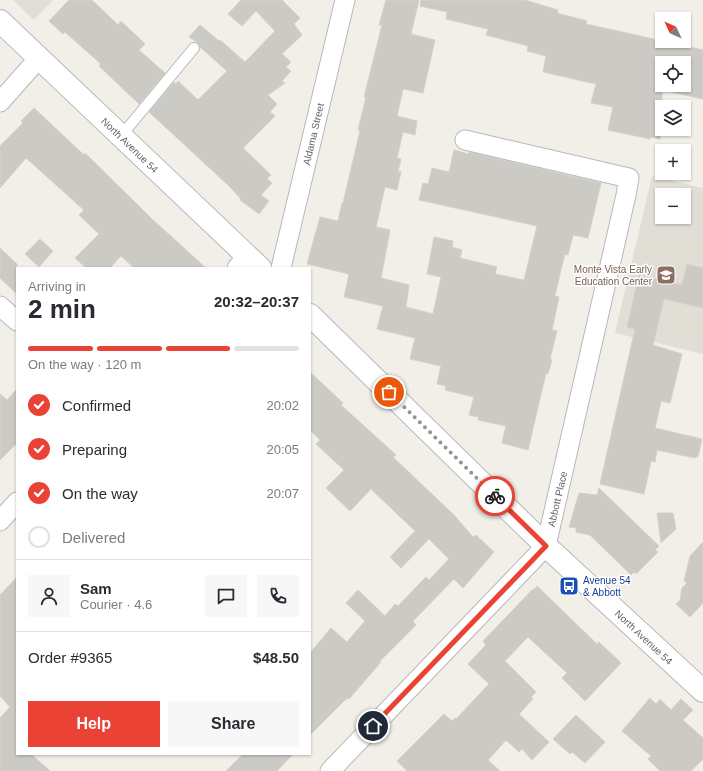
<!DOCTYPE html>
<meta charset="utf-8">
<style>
body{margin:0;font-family:Helvetica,sans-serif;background:#f7f7f7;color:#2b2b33;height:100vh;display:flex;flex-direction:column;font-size:15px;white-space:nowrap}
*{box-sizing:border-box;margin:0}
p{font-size:13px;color:#7c7c81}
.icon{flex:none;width:22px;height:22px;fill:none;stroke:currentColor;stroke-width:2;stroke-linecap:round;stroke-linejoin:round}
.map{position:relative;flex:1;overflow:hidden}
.panel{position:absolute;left:16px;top:267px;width:295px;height:488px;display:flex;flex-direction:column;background:#fff;border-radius:0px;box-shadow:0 1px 3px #0004}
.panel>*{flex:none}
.needle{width:26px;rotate:314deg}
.tools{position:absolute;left:655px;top:12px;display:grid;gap:8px}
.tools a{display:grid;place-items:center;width:36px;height:36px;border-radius:0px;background:#fff;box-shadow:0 1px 3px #0004;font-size:20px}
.pin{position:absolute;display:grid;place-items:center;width:34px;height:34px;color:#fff;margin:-17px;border:2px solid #fff;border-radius:50%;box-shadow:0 1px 4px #0007}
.courier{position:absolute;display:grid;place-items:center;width:40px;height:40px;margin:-20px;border:3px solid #ea4335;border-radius:50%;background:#fff;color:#222;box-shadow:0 1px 5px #0007}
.summary em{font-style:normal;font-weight:800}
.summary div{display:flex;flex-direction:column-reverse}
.summary{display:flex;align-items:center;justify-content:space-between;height:68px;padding:0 12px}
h1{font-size:26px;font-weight:800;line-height:30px}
.bar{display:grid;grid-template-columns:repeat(4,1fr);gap:6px 4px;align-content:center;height:48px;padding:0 12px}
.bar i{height:5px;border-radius:3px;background:#e1e1e2}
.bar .current{background:#ea4335}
.bar p{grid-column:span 4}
.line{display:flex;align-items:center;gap:10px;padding:0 12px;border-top:1px solid #e1e1e2}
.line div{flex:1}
.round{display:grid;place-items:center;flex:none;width:42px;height:42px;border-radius:0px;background:#f7f7f7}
ol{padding:0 12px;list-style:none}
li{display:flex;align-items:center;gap:12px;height:44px}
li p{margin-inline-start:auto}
li .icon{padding:4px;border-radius:50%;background:#ea4335;color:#fff;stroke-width:4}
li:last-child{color:#7c7c81}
li i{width:22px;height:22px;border:2px solid #e1e1e2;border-radius:50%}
.cta{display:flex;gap:8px;margin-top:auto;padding:8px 12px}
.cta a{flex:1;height:46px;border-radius:0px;background:#ea4335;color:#fff;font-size:16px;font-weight:800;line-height:46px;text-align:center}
.cta a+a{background:#f7f7f7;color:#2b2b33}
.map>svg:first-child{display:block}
.education{fill:#e1ded6;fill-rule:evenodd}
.building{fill:#cccac5;stroke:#d6d1c6;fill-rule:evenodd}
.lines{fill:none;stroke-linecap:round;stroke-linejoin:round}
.service-casing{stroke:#b5b8bc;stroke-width:12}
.minor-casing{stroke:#b5b8bc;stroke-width:21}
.tertiary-casing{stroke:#b5b8bc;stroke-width:24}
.service{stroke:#fff;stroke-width:10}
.minor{stroke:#fff;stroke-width:19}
.tertiary{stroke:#fff;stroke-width:22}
.done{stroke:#929495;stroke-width:4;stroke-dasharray:0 7.2}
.route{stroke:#ea4335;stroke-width:5}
.labels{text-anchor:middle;stroke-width:3;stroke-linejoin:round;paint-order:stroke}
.street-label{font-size:10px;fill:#5f6368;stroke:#fff}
.education-label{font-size:10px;fill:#785e54;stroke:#fff;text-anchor:end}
.transit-label{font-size:10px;fill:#164399;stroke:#fff;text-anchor:start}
</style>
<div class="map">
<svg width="703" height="771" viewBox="0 0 703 771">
<rect width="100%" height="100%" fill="#f1efe8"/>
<g class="education">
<polygon points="13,0 53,0 34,20"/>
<path d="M652,176L703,188V354L615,333ZM662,195H684V217H662Z"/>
</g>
<g class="building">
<polygon points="69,0 92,0 118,25 121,21 145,44 139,50 165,73 139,104 99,66 101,64 65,32 63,34 49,21"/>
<polygon points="241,0 282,0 300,18 294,24 302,35 282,54 291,62 286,67 291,71 282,81 285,83 268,95 277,104 270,112 275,116 243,148 271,175 267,179 272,183 261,195 269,201 259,214 240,200 241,199 229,186 149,112 174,82 176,84 178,81 198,100 227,71 200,47 198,43 189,37 200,25 219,41 220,40 245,62 275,31 256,11 242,26 228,14"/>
<polygon points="386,0 419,0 411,34 435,40 423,93 403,89 397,116 417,121 415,135 403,132 397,158 401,159 398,171 401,172 397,190 385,187 376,227 390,230 381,278 409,285 406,307 433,314 441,277 427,274 434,237 453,241 452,247 462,250 460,258 497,267 495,274 524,280 537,226 419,200 423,183 428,184 432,168 449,172 454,150 468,154 469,152 601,183 588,238 573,235 568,255 565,254 561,269 555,296 559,297 552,330 557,331 550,359 552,360 548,374 546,373 528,450 502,443 506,426 478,420 479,417 469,415 474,397 445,390 446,386 437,384 441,366 410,359 415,338 377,329 383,306 344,297 349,274 307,264 320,217 338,221 342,203 343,203 360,131 358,130 366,97 364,97 382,25 379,25"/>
<path d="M421,0H525L558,10L557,13L587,21L586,24L703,50V99L662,90V131L660,139L651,137L650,139L608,130L613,107L591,103L596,84L543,72L546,56L527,51L528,46L486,35L488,29L446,19L447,12L420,6ZM662,63H684V85H662Z"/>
<polygon points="34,108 84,155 85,153 152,219 206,268 134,268 121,256 110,268 86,268 75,258 99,234 79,215 84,210 26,158 0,188 0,146 23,123 21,121"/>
<polygon points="40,239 53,251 39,267 25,254"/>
<polygon points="0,248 17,264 17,294 0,278"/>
<polygon points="687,264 703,268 703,308 664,299 653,345 682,354 670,403 661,401 655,428 702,439 698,456 695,458 657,450 655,462 651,461 644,494 600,484 635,329 627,327 639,275 682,285"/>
<polygon points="310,372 343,403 341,405 396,455 393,457 454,515 473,537 476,535 494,552 463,588 454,579 413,621 416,625 380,661 381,662 349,699 347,698 310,735 310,653 331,628 347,642 365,621 346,603 358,590 385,616 395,604 398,606 426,577 429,580 449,559 429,539 401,568 390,557 415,531 371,489 350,511 326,488 344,470 316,444 320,440 310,430"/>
<polygon points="17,389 17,443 0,460 0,394 7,400"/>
<polygon points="599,488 659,546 655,550 658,552 636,574 634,572 631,575 590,535 576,532 576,528 569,527 579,493 597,495"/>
<polygon points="657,513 673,513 676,529 661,543"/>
<polygon points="703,542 703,603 690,617 676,604 680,600 682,588 687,583 684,581 690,556"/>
<polygon points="17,577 17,754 31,754 50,771 0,771 0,718 10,707 0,696 0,595"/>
<polygon points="537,586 597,644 599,642 621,663 585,701 562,678 567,673 528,637 505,661 536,692 531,697 533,699 519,714 549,742 532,760 522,749 519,752 506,740 488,760 500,771 407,771 397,761 444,714 452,721 455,718 456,719 489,684 468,664 486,645 483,641 533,589 534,590"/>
<polygon points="650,698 656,704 660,699 671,710 681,699 693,710 683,720 703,738 703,759 691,771 660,771 648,759 651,756 622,731"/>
<polygon points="576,715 605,742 585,763 572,752 570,754 553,739"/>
<polygon points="243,754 293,754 277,771 226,771"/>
</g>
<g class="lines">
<g class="service-casing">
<polyline id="service" points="121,136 194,48"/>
</g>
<g class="minor-casing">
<g id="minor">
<polyline points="0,102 39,58"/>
<polyline points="237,268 247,256"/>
<polyline points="281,268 345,0"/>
<polyline points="0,306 17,321"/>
<polyline points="0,521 17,502"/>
<polyline points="330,771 546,546 626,195 629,178 465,140"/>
</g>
</g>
<g class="tertiary-casing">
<g id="tertiary">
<polyline points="0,21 260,268"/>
<polyline points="310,315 546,546 703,691"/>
</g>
</g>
<use href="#service" class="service"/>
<use href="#minor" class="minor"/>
<use href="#tertiary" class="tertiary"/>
</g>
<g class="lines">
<polyline class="done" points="389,392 495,496"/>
<polyline class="route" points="373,726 546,546 495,496"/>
</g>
<defs>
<g id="school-square" transform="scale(1)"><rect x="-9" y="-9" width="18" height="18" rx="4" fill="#8d6e63" stroke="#fff"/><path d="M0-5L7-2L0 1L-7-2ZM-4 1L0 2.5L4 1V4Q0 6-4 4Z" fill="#fff"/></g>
<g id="bus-square" transform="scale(1)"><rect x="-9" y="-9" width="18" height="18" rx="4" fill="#1a4fb4" stroke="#fff"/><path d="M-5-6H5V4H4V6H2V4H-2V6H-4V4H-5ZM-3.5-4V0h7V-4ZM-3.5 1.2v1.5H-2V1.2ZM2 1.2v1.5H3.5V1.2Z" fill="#fff"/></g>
</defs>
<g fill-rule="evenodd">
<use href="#school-square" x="666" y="275"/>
<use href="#bus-square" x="569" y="586"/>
</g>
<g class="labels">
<g class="street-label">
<text transform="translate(313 134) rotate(-77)" y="4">Aldama Street</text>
<text transform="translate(130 145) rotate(44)" y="4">North Avenue 54</text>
<text transform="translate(557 499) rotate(-77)" y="4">Abbott Place</text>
<text transform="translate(644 637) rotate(43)" y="4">North Avenue 54</text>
</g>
<g class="education-label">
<text x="652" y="273">Monte Vista Early<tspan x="652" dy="12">Education Center</tspan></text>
</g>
<g class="transit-label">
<text x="583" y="584">Avenue 54<tspan x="583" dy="12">&amp; Abbott</tspan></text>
</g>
</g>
</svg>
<div class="tools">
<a><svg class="needle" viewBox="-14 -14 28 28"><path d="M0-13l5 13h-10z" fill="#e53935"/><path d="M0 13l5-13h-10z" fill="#7c7c81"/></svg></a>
<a><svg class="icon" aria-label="locate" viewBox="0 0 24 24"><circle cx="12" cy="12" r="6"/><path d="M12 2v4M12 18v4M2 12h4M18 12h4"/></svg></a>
<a><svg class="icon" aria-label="layers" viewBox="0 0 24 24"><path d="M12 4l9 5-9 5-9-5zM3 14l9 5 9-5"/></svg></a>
<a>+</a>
<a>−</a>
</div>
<div class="pin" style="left:389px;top:392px;background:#ea580c"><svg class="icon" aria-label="bag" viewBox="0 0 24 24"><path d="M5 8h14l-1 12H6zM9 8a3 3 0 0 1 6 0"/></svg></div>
<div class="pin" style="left:373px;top:726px;background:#1f2937"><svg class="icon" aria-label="home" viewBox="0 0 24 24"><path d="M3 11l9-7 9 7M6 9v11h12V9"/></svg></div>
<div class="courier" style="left:495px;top:496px"><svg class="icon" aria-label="bike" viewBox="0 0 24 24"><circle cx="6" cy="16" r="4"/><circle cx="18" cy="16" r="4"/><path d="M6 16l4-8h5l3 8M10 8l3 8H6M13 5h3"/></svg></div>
<section class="panel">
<div class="summary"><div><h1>2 min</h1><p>Arriving in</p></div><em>20:32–20:37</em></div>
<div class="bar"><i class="current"></i><i class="current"></i><i class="current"></i><i></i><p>On the way · 120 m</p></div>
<ol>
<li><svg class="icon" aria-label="check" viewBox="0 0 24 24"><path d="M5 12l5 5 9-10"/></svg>Confirmed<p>20:02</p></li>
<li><svg class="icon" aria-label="check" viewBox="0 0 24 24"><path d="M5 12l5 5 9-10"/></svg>Preparing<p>20:05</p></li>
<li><svg class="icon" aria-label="check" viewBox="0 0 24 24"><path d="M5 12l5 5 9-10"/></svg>On the way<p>20:07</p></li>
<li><i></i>Delivered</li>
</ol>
<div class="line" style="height:72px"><a class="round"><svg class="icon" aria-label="person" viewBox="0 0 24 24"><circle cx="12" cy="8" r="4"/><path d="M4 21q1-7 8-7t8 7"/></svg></a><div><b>Sam</b><p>Courier · 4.6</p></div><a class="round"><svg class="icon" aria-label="chat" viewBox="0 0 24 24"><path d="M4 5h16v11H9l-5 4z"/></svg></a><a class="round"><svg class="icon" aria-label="phone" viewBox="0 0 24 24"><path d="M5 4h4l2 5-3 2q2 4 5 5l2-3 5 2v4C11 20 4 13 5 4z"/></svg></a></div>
<div class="line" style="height:52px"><div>Order #9365</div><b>$48.50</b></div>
<div class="cta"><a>Help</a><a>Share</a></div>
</section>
</div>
